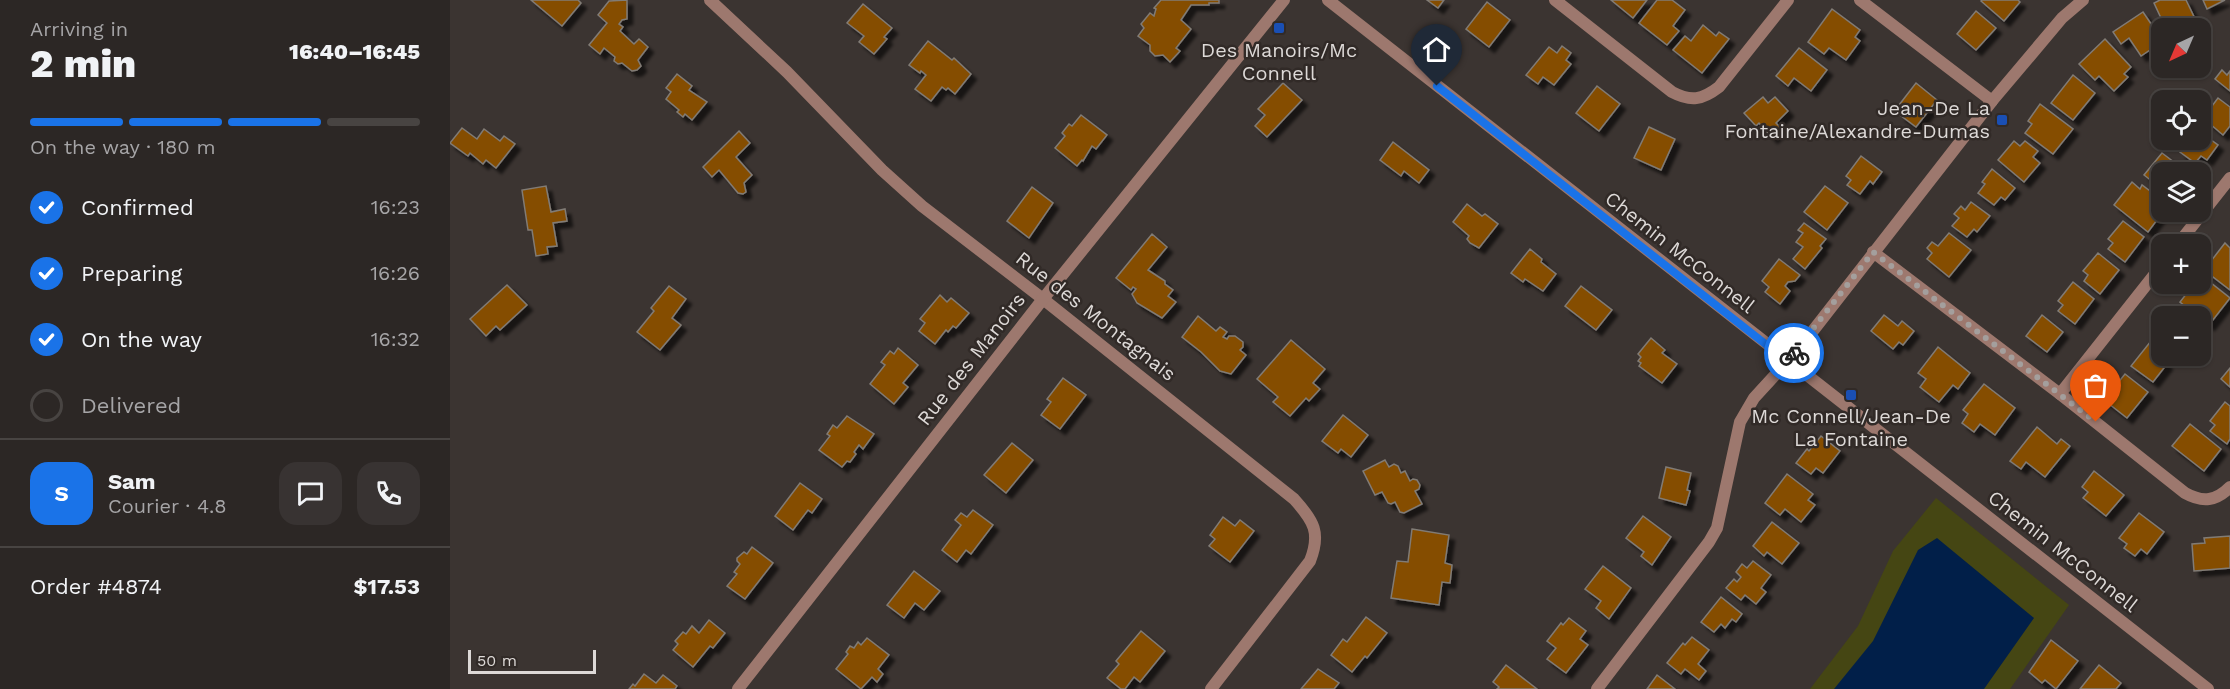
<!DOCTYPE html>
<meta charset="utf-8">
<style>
body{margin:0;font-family:"Work Sans",sans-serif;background:#383332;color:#f1f3f6;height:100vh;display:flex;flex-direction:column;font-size:22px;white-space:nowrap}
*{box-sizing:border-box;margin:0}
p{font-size:20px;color:#a6a5a7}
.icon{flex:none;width:33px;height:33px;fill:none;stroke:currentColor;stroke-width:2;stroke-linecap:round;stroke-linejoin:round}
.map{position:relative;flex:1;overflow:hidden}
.sheet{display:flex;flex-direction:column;background:#2c2725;width:450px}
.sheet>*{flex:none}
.needle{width:39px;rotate:224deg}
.buttons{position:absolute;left:1701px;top:18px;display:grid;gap:12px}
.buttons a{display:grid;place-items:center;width:60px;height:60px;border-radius:12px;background:#2c2725;box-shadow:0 2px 4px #0004,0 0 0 2px #484442;font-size:30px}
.scale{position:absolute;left:18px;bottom:15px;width:128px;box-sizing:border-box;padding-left:6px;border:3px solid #ddd9d7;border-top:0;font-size:16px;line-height:21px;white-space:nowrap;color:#ddd9d7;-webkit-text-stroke:4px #312a27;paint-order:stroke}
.pin{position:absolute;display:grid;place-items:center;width:51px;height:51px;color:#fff;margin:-62px -26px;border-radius:50% 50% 50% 0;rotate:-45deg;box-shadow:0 0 6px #0007}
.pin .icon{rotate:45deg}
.courier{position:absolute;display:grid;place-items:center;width:60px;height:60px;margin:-30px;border:4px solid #1a73e8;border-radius:50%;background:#fff;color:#222;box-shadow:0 2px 8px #0007}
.overview em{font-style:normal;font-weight:800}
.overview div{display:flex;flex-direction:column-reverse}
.overview{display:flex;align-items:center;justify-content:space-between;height:102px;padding:0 30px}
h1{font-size:39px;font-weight:800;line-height:45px}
.bar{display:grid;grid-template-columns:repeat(4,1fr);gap:9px 6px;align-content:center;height:72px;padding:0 30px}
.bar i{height:8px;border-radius:4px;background:#484442}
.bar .selected{background:#1a73e8}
.bar p{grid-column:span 4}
.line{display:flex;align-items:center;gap:15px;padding:0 30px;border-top:2px solid #484442}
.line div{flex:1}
.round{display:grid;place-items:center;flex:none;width:63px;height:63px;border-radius:18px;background:#383332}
ol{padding:0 30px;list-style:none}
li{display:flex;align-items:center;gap:18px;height:66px}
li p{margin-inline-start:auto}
li .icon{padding:6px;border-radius:50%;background:#1a73e8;color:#fff;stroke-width:4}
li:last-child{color:#a6a5a7}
li i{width:33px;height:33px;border:3px solid #484442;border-radius:50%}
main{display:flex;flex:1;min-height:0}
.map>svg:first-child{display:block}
.green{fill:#454613}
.water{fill:#011f49}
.building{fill:#854d00;stroke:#817b75;stroke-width:1.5;filter:url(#shadow)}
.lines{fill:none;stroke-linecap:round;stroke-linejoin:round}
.minor{stroke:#9d786e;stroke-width:12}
.tertiary{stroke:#9d786e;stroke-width:12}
.done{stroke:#a49f9d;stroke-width:6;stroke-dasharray:0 10.8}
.route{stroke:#1a73e8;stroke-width:8}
.transit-dot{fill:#1a4fb4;stroke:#312a27;stroke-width:2}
.labels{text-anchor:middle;stroke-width:5;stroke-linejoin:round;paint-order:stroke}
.poi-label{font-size:20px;fill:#ddd9d7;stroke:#312a27}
.street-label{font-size:20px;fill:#ddd9d7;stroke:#312a27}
</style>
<main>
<section class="sheet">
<div class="overview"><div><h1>2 min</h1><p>Arriving in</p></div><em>16:40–16:45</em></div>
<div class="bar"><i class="selected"></i><i class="selected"></i><i class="selected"></i><i></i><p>On the way · 180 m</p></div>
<ol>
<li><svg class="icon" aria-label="check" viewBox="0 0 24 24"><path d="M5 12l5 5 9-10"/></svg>Confirmed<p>16:23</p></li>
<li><svg class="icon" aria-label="check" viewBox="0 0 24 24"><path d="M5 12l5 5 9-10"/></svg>Preparing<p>16:26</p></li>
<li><svg class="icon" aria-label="check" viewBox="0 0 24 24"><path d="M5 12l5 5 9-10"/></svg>On the way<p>16:32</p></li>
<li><i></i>Delivered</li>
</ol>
<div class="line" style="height:108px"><b class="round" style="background:#1a73e8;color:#fff">S</b><div><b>Sam</b><p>Courier · 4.8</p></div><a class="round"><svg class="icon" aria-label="chat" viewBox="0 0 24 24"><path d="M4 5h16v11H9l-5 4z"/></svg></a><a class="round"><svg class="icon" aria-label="phone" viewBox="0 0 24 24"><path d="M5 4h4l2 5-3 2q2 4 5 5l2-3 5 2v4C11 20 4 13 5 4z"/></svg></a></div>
<div class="line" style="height:78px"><div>Order #4874</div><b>$17.53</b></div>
</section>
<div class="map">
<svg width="1780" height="689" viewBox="0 0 1780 689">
<defs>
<filter id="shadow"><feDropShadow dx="5.5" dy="5.5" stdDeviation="1.5" flood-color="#0009"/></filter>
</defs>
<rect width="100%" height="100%" fill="#3b3431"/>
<polygon class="green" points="1486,498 1619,605 1560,689 1360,689 1408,626 1443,551"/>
<polygon class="water" points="1487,538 1584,618 1534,689 1384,689 1423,641 1468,550"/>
<g class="building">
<polygon points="81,0 128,0 131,3 112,26"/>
<polygon points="177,0 177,19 172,20 169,24 173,27 170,31 184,44 189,39 198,47 188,60 191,66 187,70 182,71 172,63 168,64 164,61 165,57 154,48 150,54 139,45 157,23 148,15 159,1"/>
<polygon points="711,0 769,0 769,3 759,3 759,5 741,5 731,20 741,29 726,48 730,51 720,62 713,55 705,56 700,51 700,45 688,36 694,28 691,24 700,13 704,16 706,9 704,8"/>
<polygon points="977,0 994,0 988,8"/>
<polygon points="1161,0 1197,0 1183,18"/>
<polygon points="1207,0 1222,0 1235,10 1223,26 1229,31 1217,45 1189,23"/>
<polygon points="1532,0 1568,0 1570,2 1554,21 1531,1"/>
<polygon points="1710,0 1736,0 1749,27 1720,28 1714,17 1711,18 1704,3"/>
<polygon points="1753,0 1775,0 1757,9"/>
<polygon points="1037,2 1060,20 1039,47 1016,29"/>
<polygon points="413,4 442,28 434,37 437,39 424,54 409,42 414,36 397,23"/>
<polygon points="1382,9 1410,30 1405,37 1410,41 1396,60 1379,48 1374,54 1358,42"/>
<polygon points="1526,11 1546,28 1526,50 1507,34"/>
<polygon points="1693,12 1712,40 1712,48 1709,50 1706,46 1691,56 1679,38 1671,44 1663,32"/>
<polygon points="1253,25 1266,36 1269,32 1279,39 1252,73 1223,50 1235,36 1241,41"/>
<polygon points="1655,39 1681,67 1674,74 1678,77 1664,91 1649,76 1645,80 1629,64"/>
<polygon points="478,41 502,60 504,58 521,74 505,94 498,88 496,90 492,87 481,101 465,89 476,75 471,71 470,73 459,65"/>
<polygon points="1112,46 1121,53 1116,60 1121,64 1104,85 1093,77 1088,84 1076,75 1099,47 1107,53"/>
<polygon points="1349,48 1377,70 1361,91 1344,78 1338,86 1326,76"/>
<polygon points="1772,70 1777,75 1780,71 1780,91 1765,79"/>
<polygon points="227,74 242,86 239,90 257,102 242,120 235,114 233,117 227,112 229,110 216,99 221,92 216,88"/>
<polygon points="1623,75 1645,93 1623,120 1601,103"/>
<polygon points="833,83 852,100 817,137 805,126 815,115 808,109"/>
<polygon points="1466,83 1487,100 1466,127 1450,115 1454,110 1449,105"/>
<polygon points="1147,86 1170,104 1149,131 1126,113"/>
<polygon points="1313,97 1318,103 1325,97 1338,111 1326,123 1332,129 1322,138 1309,123 1306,126 1294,113"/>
<polygon points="1768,98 1780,107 1780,126 1773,135 1753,118"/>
<polygon points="1590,104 1623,129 1603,154 1575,133 1582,124 1578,121"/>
<polygon points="631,115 657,135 646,149 642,146 633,161 632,160 627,166 605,148 615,136 612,133 619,124 622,126"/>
<polygon points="1199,127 1225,139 1211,170 1184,158"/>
<polygon points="12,128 27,139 34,129 50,141 54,136 65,144 46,168 36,160 33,164 20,153 18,156 0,143"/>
<polygon points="289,131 300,143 286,157 302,175 294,183 296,192 293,194 288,193 269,170 262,177 253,167"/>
<polygon points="1750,132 1768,145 1757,160 1751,156 1745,163 1730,152 1736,144 1730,140 1750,140"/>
<polygon points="1564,141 1570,146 1575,141 1588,151 1583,157 1590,163 1574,182 1548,160"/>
<polygon points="943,142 979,170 969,183 954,171 951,176 930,160"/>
<polygon points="1712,153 1737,172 1712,172 1712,189 1694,175"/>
<polygon points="1411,156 1432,172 1423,184 1420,181 1410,194 1397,185 1401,180 1396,176"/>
<polygon points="1542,169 1565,188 1555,200 1551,197 1544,205 1528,193 1535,184 1532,182"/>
<polygon points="1682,182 1690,189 1692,185 1712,200 1712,212 1713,212 1698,232 1664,205"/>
<polygon points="96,186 101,212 115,209 117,221 103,223 107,246 97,247 98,254 86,256 82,230 78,230 72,190"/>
<polygon points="1375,186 1398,203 1377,230 1354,212"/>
<polygon points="582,187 603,203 579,238 557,221"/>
<polygon points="1521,202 1540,216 1527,232 1524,229 1517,237 1502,226 1509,218 1504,214 1511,206 1515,210"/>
<polygon points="1017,204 1032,216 1035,214 1048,224 1029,248 1020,243 1017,239 1019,236 1003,222"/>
<polygon points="1673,221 1694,237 1675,262 1658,249 1663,243 1658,239"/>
<polygon points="1354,223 1376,239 1370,246 1372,248 1355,269 1343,259 1353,247 1346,242 1353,233 1348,230"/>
<polygon points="1499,233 1521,250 1499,277 1477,259 1482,253 1477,248 1482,242 1488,246"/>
<polygon points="702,234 717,247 698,270 715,281 715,284 723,290 718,296 726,302 712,318 687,303 682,294 686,289 683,287 681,290 666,278"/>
<polygon points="1775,243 1780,248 1780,290 1754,270"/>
<polygon points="1080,249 1092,259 1091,262 1106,274 1093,291 1075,279 1073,282 1061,273"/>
<polygon points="1648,253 1669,270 1650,294 1634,281 1638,275 1633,271"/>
<polygon points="1329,259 1350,275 1345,281 1338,282 1335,286 1340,291 1330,304 1315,292 1319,287 1312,281"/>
<polygon points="1751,275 1780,298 1759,325 1730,302 1744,284 1750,284"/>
<polygon points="1623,282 1644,299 1625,324 1608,311 1613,305 1608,301"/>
<polygon points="57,285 77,305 50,330 46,326 36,336 20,319"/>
<polygon points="219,286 236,299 222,318 231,325 210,350 187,332 204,311 201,308"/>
<polygon points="1131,286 1162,310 1146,330 1115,306"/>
<polygon points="490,295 497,302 501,298 519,313 506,328 503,326 498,332 496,330 485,344 469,331 475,323 470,319"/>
<polygon points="1727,308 1738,316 1720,316"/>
<polygon points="1434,315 1448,326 1452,321 1464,331 1453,345 1449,342 1443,349 1421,331"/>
<polygon points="1592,315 1613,332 1597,352 1576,336"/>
<polygon points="748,316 766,331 770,327 777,332 773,337 777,339 779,336 785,336 793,342 793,347 790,350 796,355 781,374 770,371 751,352 732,337"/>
<polygon points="1201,338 1215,350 1212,353 1227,364 1212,383 1189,366 1191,363 1188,361 1191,357 1188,354"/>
<polygon points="841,340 875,369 863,383 870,389 859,401 856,398 840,416 823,402 828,397 807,379"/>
<polygon points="1701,341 1712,349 1712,356 1716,356 1712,360 1717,364 1703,382 1681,366"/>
<polygon points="1488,347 1520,373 1508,389 1503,385 1489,402 1470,387 1476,379 1468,373"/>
<polygon points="448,348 468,365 453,383 458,387 444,404 420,384 435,365 431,362 440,351 444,354"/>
<polygon points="1780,368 1780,387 1771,379"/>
<polygon points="1675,374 1698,392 1677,418 1654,400"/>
<polygon points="613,378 636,395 610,429 591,415 601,402 597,399"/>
<polygon points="1534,384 1565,408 1545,435 1530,424 1524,432 1512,423 1518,414 1513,410"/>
<polygon points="1775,402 1780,406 1780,439 1777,444 1760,431 1765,425 1760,421"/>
<polygon points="893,415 918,435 901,457 891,449 888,453 872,441"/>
<polygon points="397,416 424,434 413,449 409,445 404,452 406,454 400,462 397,461 392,467 369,450 380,436 377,434 383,425 387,428"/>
<polygon points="1740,424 1771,449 1754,471 1722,446"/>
<polygon points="1587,427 1607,444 1611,439 1620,446 1595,477 1576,462 1571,469 1560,461"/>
<polygon points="1371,436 1390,451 1373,473 1366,468 1361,474 1346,463 1357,449 1359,451"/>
<polygon points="562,443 583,460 556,493 534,475"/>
<polygon points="935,460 939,467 944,464 948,466 951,473 955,471 960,481 963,479 967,480 970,485 969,489 965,491 972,504 954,513 950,512 945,502 941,504 938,503 932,492 925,495 913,471"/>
<polygon points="1216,467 1241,473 1237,490 1240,491 1236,505 1209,498"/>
<polygon points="1644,471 1674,495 1656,516 1633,498 1638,492 1632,487"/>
<polygon points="1337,474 1363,494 1358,500 1365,505 1351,522 1335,509 1330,515 1315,503"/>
<polygon points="350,483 372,499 362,513 358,510 343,530 325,516"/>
<polygon points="523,510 543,525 521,554 516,550 507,562 492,550 511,525 505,520 511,513 517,517"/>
<polygon points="1689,513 1714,532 1697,554 1691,549 1685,556 1674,548 1677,544 1669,538"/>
<polygon points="1193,516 1221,537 1202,565 1191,556 1194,552 1176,538"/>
<polygon points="773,517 785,526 790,520 804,531 780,562 759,546 765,539 760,535"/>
<polygon points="1322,522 1349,543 1332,564 1317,552 1314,556 1303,546"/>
<polygon points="962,529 999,535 995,563 1002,565 1000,583 992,582 989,605 941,598 947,561 958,562"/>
<polygon points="1780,536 1780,568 1744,571 1742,544 1755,543 1754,538"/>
<polygon points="302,547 323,563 295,599 277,586 287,574 284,572 290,564 287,561 287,558 294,552 297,554"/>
<polygon points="1303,561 1321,575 1311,588 1316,592 1306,604 1295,595 1291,600 1276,588 1284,579 1287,582 1291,577 1286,572 1292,564 1297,568"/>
<polygon points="1153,566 1181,588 1159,619 1146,608 1151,601 1135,589"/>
<polygon points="464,571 490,591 474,610 465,603 454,618 437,605"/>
<polygon points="1271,597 1292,614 1286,622 1282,619 1275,628 1271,624 1264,632 1251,622"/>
<polygon points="916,617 937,633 917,658 915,656 902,672 881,655 893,639 897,642"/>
<polygon points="1119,618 1136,631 1130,639 1138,645 1116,673 1097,659 1106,648 1097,641 1111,623 1113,625"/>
<polygon points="259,620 275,633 263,648 260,646 243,667 223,650 228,644 225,641 233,632 236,634 242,626 249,633"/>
<polygon points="691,631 715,651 690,682 684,677 675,689 671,689 657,678 669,664 666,661"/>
<polygon points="1242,637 1259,650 1248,664 1256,671 1249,680 1235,669 1231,674 1217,663 1233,643 1235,645"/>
<polygon points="417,638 439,655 428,669 433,674 427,682 422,677 411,689 386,669 398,654 396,652 400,646 404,648 408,642 411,645"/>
<polygon points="1601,640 1628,661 1606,689 1595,680 1592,683 1579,672"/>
<polygon points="1056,665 1087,689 1047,689 1049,687 1043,682"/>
<polygon points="1649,665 1671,683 1666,689 1630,689"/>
<polygon points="868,669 889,683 884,689 851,689"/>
<polygon points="194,674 206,683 213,675 227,686 225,689 179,689 183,684 185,686"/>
<polygon points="1207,675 1225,689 1197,689"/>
</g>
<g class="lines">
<g class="minor">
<path d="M260,0L337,72L432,170L472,206L593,299L844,499C864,521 871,533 860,561L761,689"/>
<path d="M1105,0L1222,92C1241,102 1252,100 1269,87L1338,0"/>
<polyline points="1410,0 1542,101"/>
<polyline points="1728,244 1780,178"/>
<path d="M1423,252L1610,394L1735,493C1753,503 1766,501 1780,487"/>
<polyline points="1610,394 1712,265"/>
<polyline points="288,689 593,299 834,0"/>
<polyline points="1147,689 1259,542 1267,528 1290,422 1304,398 1348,350 1542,101 1612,18 1633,0"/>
</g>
<polyline class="tertiary" points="878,0 1758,689"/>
</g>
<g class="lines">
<polyline class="done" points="1344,353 1423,252 1646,422"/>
<polyline class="route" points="987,86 1337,361 1344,353"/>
</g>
<g class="transit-dot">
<rect x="823" y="22" width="12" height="12" rx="3"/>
<rect x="1546" y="114" width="12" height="12" rx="3"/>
<rect x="1395" y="389" width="12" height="12" rx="3"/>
</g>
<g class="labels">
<g class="poi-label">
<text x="829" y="57">Des Manoirs/Mc<tspan x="829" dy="23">Connell</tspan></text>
<text x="1540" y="115" text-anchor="end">Jean-De La<tspan x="1540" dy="23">Fontaine/Alexandre-Dumas</tspan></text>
<text x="1401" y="423">Mc Connell/Jean-De<tspan x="1401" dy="23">La Fontaine</tspan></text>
</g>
<g class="street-label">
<text transform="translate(1230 252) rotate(38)" y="7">Chemin McConnell</text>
<text transform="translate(646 316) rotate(38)" y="7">Rue des Montagnais</text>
<text transform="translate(521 359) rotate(-52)" y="7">Rue des Manoirs</text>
<text transform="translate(1613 551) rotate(38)" y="7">Chemin McConnell</text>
</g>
</g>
</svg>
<div class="buttons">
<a><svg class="needle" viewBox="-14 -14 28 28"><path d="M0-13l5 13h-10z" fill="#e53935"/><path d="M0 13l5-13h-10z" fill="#a6a5a7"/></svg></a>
<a><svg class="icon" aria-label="locate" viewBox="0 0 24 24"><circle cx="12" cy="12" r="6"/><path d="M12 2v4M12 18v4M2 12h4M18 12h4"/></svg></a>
<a><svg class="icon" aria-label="layers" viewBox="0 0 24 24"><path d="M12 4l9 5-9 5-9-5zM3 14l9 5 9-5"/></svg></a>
<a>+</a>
<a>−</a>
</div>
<div class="scale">50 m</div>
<div class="pin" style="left:1646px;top:422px;background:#ea580c"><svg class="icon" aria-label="bag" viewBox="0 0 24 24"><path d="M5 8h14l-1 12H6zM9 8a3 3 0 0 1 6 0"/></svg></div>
<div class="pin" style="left:987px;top:86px;background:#1f2937"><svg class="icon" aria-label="home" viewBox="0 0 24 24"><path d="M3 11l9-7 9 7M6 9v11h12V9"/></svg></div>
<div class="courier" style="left:1344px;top:353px"><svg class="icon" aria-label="bike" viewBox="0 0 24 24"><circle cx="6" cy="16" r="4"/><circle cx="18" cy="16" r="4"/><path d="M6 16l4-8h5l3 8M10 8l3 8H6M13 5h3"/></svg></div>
</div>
</main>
